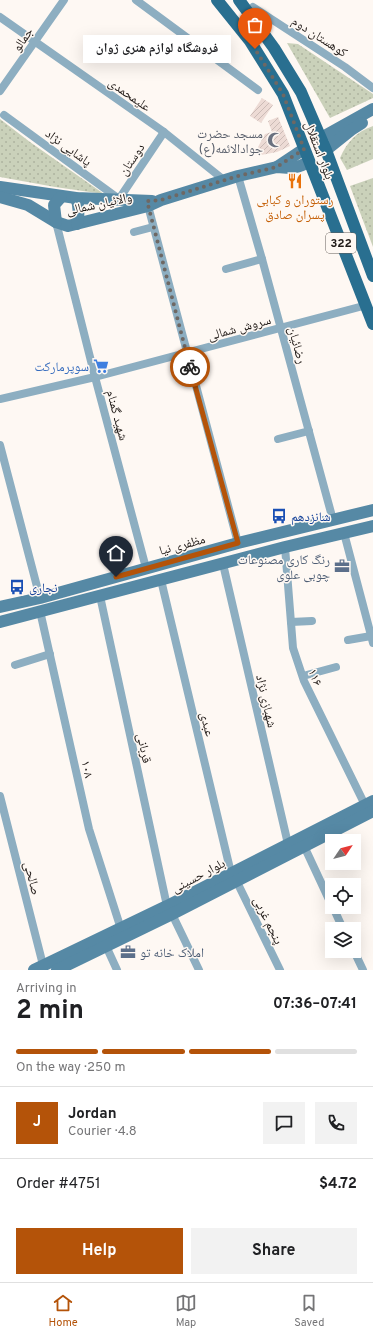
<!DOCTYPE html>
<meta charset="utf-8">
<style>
body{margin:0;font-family:Overpass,"Noto Naskh Arabic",sans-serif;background:#f2f2f2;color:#202124;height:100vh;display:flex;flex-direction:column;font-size:15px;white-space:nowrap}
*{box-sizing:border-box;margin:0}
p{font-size:13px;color:#757577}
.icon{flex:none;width:22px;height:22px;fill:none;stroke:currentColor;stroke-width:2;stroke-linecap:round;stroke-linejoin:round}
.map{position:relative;height:970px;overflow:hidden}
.sheet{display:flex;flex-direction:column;background:#fff;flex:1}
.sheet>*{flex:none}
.needle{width:26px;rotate:55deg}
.tools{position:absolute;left:325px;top:834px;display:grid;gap:8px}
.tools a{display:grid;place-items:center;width:36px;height:36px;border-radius:0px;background:#fff;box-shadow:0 4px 16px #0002;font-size:20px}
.pin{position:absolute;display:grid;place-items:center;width:34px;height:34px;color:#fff;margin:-41px -17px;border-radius:50% 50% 50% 0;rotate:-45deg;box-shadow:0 0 4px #0007}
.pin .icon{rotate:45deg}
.courier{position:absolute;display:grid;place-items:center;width:40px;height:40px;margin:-20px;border:3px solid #b45309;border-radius:50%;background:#fff;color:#222;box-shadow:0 1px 5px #0007}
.bubble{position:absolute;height:28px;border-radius:0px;background:#fff;box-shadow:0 4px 16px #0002;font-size:13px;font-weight:700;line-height:28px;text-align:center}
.headline em{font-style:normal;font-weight:700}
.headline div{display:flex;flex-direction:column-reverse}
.headline{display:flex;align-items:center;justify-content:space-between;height:68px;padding:0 16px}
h1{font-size:26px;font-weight:700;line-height:30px}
.bar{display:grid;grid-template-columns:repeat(4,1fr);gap:6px 4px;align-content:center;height:48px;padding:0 16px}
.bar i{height:5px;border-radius:3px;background:#e0e0e0}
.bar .on{background:#b45309}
.bar p{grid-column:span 4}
.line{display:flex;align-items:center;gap:10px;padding:0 16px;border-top:1px solid #e0e0e0}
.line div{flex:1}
.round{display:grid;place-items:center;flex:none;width:42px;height:42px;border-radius:0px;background:#f2f2f2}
.primary-button{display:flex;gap:8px;margin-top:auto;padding:8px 16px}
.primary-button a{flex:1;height:46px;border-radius:0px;background:#b45309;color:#fff;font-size:16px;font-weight:700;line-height:46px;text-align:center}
.primary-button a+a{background:#f2f2f2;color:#202124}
.menu{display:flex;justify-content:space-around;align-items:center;height:56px;border-top:1px solid #e0e0e0;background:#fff;font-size:11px;color:#757577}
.menu a{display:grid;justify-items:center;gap:2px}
.menu .on{color:#b45309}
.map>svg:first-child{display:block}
.park{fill:url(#park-dots)}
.building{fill:url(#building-hatch)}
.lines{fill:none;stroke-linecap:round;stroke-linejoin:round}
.minor{stroke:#8daec1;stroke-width:8}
.secondary{stroke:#5689a5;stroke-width:12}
.primary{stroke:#296f90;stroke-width:12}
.done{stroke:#6e6864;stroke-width:4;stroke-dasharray:0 7.2}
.route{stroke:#b45309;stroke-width:5}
.labels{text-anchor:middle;stroke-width:3;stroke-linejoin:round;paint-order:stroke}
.shield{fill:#fef8f3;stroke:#635d59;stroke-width:1}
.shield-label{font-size:12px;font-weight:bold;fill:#201a17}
.street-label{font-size:13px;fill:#201a17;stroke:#fef8f3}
.worship-label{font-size:13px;fill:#5b616d;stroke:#fef8f3;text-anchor:end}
.food-label{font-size:13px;fill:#c56008;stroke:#fef8f3}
.shop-label{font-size:13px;fill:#366cbe;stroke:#fef8f3;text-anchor:end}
.transit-label{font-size:13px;fill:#164399;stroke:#fef8f3;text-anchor:start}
.service-label{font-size:13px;fill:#4e5e75;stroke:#fef8f3;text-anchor:end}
</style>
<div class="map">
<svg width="373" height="970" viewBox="0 0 373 970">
<defs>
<pattern id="park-dots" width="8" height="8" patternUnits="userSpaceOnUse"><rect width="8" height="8" fill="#cad1ba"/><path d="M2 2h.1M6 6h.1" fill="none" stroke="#adb39f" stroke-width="1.8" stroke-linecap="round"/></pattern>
<pattern id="building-hatch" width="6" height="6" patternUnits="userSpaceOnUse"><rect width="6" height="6" fill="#eddbd5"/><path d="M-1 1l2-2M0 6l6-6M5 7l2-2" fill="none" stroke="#cbbbb6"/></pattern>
</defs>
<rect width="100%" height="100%" fill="#fef8f3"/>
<g class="park">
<polygon points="287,43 298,44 373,94 373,98 330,118"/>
<polygon points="0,119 30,142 104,194 55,187 0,177"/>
<path d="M373,126V159L347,170L340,158C347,142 356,132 373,126Z"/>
<polygon points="373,178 373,247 350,186"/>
</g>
<g class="building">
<polygon points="262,98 273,105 261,123 250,116"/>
<polygon points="278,117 290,146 277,152 261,155 258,147 265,134 272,132 268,121"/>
</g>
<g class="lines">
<g class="minor">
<polyline points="136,0 258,90"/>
<polyline points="253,7 345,67 373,88"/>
<polyline points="0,17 164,132 224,180"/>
<polyline points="0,91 64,0"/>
<polyline points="4,115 119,199 164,132"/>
<polyline points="238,176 262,259 333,520"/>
<polyline points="147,202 238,543"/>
<polyline points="56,222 95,377 146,568"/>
<polyline points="134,232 153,227"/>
<polyline points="226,269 262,259"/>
<polyline points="0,399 95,377 367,305"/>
<polyline points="278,439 309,431"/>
<polyline points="0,445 40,598"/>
<polyline points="344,533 373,643"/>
<polyline points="285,547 293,648 304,681 365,805"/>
<polyline points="223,564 288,844"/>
<polyline points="161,580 231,873"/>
<polyline points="100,596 167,906"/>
<polyline points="40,611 89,829 121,929"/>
<polyline points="291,622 312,621"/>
<polyline points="348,640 371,636"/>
<polyline points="15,665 50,654"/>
<polyline points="303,676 336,667"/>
<polyline points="0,796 43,965"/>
<polyline points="304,846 332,906"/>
<polyline points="236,880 280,970"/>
<polyline points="333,907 343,929"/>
<polyline points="172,914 199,970"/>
<polyline points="106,946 117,970"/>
<polyline points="354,951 363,970"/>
</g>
<g class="secondary">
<polyline points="321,138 373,109"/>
<polyline points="326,150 351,130 362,123"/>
<polyline points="277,167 304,149"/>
<polyline points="0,187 76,198 152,201"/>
<polyline points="0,197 28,205 56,222 68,226 148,206 161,200 238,176 277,167 290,168 300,166 309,162"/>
<path d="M76,198C80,207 79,215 77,224"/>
<polyline points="56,222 54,205 61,197"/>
<polyline points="0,607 40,598 238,543 373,510"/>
<polyline points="0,622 285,547 373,526"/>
<polyline points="34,970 167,906 373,801"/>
<polyline points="57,970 172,914 373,811"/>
</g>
<g class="primary">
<polyline points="217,0 250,41 283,94 373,324"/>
<polyline points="239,0 274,48 301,92 326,150 373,276"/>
</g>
</g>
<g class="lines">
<polyline class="done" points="190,367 147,201 161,200 238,176 277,167 304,149 283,94 255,49"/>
<polyline class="route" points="116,577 238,543 190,367"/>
</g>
<defs>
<g id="mosque-bare" transform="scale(1.2)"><path d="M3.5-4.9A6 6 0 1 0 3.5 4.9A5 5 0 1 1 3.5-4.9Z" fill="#6b7280" stroke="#fef8f3" stroke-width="2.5" paint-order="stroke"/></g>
<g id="restaurant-bare" transform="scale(1.2)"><path d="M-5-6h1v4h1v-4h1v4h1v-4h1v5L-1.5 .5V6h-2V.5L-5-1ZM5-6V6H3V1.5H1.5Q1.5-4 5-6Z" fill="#e8710a" stroke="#fef8f3" stroke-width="2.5" paint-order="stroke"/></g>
<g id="supermarket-bare" transform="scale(1.2)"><path d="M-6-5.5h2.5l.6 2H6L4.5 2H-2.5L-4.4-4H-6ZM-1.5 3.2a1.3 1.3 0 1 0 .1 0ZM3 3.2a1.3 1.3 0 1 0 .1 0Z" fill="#3f7fe0" stroke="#fef8f3" stroke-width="2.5" paint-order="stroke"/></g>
<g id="bus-bare" transform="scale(1.2)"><path d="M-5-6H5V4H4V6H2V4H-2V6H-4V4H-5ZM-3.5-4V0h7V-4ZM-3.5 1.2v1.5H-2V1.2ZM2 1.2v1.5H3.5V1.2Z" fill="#1a4fb4" stroke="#fef8f3" stroke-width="2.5" paint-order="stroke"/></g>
<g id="office-bare" transform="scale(1.2)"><path d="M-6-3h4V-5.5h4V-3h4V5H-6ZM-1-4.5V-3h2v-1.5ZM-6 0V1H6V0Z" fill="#5c6f8a" stroke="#fef8f3" stroke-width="2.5" paint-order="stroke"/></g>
</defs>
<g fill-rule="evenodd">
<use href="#mosque-bare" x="275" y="140"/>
<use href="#restaurant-bare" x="295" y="181"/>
<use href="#supermarket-bare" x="101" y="366"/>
<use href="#bus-bare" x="279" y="516"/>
<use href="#office-bare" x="342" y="566"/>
<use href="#bus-bare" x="17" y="587"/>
<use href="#office-bare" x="128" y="952"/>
</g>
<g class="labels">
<rect class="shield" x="326" y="233" width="30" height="20" rx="3"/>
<g class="shield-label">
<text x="341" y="247">322</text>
</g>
<g class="street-label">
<text transform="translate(320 36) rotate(33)" y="5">کوهستان دوم</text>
<text transform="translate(22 39) rotate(-55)" y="5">جمالو</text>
<text transform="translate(130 94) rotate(35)" y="5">علیمحمدی</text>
<text transform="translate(69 147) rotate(36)" y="5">پاشایی نژاد</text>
<text transform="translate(320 150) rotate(69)" y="5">بلوار استقلال</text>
<text transform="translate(131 159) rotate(-56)" y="5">دوستان</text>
<text transform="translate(99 203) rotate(-12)" y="5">والائیان شمالی</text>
<text transform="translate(239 327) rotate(-15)" y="5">سروش شمالی</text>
<text transform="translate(298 345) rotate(75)" y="5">رضائیان</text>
<text transform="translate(118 415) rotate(75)" y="5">شهید گمنام</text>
<text transform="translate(182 544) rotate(-15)" y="5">مظفری نیا</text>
<text transform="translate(316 677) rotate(68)" y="5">۱۱۶</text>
<text transform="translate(267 701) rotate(77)" y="5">شهبازی نژاد</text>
<text transform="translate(208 724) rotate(76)" y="5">عبدی</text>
<text transform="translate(145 748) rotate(78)" y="5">قربانی</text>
<text transform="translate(88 769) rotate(77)" y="5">۱۰۸</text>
<text transform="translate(198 875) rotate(-28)" y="5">بلوار حسینی</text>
<text transform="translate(33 878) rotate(76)" y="5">صالحی</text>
<text transform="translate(269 920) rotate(64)" y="5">پنجم غربی</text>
</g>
<g class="worship-label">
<text x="263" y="138">مسجد حضرت<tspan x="263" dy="15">جوادالائمه(ع)</tspan></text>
</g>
<g class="food-label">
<text x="295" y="204">رستوران و کبابی<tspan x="295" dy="15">پسران صادق</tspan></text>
</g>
<g class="shop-label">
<text x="89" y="371">سوپرمارکت</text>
</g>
<g class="transit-label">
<text x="291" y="521">شانزدهم</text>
<text x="29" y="592">نجاری</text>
</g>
<g class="service-label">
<text x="330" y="564">رنگ کاری مصنوعات<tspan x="330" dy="15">چوبی علوی</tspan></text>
<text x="140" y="957" text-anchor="start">املاک خانه تو</text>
</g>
</g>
</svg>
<div class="tools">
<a><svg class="needle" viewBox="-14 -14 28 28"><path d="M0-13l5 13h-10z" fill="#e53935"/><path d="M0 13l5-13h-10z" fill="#757577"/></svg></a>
<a><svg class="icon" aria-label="locate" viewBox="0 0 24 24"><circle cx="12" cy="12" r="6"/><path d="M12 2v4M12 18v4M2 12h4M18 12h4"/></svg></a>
<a><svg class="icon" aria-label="layers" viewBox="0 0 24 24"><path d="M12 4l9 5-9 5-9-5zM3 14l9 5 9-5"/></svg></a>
</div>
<div class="pin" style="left:255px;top:49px;background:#ea580c"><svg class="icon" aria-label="bag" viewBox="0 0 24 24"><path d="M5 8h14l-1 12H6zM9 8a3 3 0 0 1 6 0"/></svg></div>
<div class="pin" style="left:116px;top:577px;background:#1f2937"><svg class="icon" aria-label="home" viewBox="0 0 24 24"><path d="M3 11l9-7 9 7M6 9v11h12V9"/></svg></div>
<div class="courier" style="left:190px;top:367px"><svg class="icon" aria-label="bike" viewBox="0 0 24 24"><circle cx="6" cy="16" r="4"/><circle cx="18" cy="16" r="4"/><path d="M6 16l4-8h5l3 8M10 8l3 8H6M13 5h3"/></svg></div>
<div class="bubble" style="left:83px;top:35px;width:148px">فروشگاه لوازم هنری ژوان</div>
</div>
<section class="sheet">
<div class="headline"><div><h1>2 min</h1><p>Arriving in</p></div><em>07:36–07:41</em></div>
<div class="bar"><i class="on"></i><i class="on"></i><i class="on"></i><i></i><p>On the way · 250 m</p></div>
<div class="line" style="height:72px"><b class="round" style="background:#b45309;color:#fff">J</b><div><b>Jordan</b><p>Courier · 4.8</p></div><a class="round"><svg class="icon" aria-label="chat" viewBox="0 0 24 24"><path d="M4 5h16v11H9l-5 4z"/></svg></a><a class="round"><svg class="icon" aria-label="phone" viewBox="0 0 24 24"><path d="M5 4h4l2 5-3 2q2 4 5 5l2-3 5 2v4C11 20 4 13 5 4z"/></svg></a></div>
<div class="line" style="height:52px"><div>Order #4751</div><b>$4.72</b></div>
<div class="primary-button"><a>Help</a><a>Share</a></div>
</section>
<nav class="menu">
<a class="on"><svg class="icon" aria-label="home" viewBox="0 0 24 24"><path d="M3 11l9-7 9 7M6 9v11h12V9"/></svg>Home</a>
<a><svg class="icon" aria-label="map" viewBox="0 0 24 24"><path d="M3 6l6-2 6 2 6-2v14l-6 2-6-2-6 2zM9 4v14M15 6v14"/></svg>Map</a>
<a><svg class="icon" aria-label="saved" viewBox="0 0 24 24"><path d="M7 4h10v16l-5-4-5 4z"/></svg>Saved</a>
</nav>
